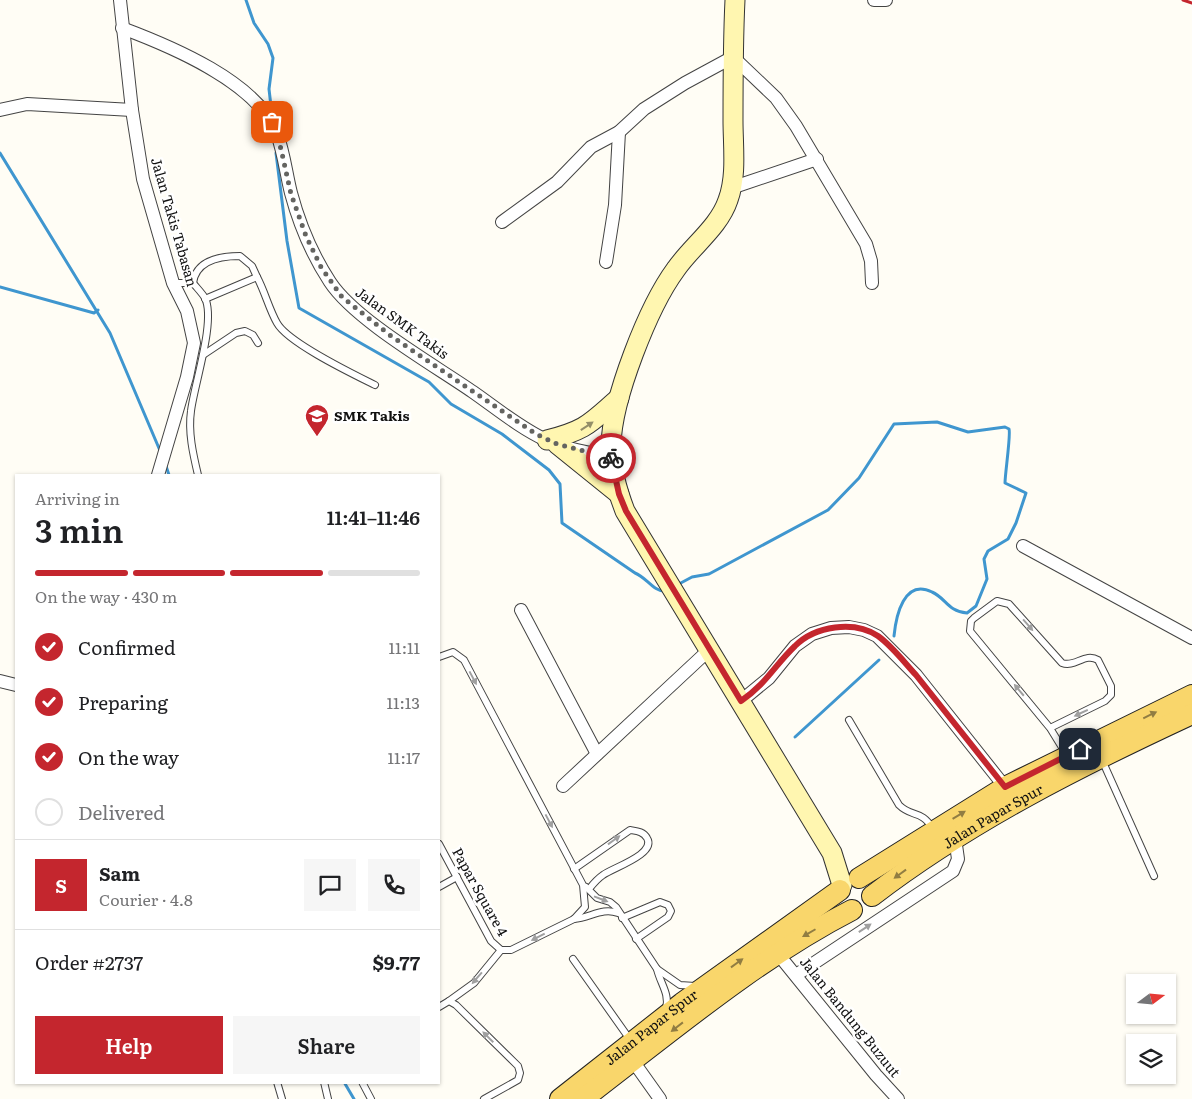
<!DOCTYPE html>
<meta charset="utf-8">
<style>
body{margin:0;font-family:Literata,serif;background:#f6f6f6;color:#202124;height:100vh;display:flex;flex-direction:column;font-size:19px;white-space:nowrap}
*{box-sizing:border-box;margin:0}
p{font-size:16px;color:#757577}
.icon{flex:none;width:28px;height:28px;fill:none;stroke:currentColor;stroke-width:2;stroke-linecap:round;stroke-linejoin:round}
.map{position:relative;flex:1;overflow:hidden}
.drawer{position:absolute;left:15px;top:474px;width:425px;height:610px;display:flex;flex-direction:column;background:#fff;border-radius:0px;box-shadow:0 1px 4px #0004}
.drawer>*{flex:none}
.needle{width:32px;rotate:74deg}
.tools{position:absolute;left:1126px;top:974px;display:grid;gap:10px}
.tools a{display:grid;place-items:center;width:50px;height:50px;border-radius:0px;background:#fff;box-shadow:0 1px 4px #0004;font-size:25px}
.pin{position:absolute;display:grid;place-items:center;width:42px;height:42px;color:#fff;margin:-21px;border-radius:10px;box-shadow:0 2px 8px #0006}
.courier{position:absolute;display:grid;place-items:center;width:50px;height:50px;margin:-25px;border:4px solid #c4262e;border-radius:50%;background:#fff;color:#222;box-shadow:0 1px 6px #0007}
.summary em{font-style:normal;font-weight:600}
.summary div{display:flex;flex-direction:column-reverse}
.summary{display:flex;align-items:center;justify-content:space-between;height:85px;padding:0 20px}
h1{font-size:32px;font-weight:600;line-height:38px}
.bar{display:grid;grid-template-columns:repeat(4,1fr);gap:8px 5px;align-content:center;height:60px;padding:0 20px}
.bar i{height:6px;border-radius:4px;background:#e0e0e0}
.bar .current{background:#c4262e}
.bar p{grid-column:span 4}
.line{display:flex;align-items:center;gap:12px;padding:0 20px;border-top:1px solid #e0e0e0}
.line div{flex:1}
.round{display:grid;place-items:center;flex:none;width:52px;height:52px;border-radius:0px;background:#f6f6f6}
ol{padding:0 20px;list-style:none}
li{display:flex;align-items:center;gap:15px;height:55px}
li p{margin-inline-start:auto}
li .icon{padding:5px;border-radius:50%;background:#c4262e;color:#fff;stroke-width:4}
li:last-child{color:#757577}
li i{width:28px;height:28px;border:2px solid #e0e0e0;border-radius:50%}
.action{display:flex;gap:10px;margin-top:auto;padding:10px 20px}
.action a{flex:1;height:58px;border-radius:0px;background:#c4262e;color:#fff;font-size:20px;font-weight:600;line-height:58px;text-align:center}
.action a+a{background:#f6f6f6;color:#202124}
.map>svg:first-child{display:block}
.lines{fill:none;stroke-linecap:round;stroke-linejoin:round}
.stream{stroke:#3f96cf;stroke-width:3}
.lane-casing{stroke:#444;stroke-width:8}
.street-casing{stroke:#444;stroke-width:14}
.secondary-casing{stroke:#333;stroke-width:21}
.primary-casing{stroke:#222;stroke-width:22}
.lane{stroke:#fff;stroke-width:6}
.street{stroke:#fff;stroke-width:12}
.secondary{stroke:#fff6b0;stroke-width:19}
.primary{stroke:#f9d66b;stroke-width:20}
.rail{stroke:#c4262e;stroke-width:3}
.oneway{fill:#948f68}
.oneway2{fill:#a0a0a0}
.oneway3{fill:#917d42}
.done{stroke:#646461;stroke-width:5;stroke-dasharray:0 9}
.route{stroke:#c4262e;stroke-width:6}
.labels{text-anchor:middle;stroke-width:5;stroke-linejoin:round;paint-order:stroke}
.street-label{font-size:14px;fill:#111;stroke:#fff}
.poi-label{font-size:14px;font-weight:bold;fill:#111;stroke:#fff;text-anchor:start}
</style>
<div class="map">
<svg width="1192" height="1099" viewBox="0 0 1192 1099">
<rect width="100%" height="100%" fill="#fffdf5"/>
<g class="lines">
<g class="stream">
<polyline points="246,0 254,23 268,44 273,58 269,89 272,115"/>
<polyline points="0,153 110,333 161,453"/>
<path d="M276,153L287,241L299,308L429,382L451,404L502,434L549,470L560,484L562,523L635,573C646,577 654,592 665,591"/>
<polyline points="0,287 94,313 98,310"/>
<polyline points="166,466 169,475"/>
<path d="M677,585L692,577L709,574L828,510L859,478L894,424L937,422L968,432L1005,427L1009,429C1011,434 1005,474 1005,483L1026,493L1016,523L1008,539L988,551L984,559L987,579L976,606L967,613C947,611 946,598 932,592C904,578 896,616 894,636"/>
<polyline points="795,737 879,660"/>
<polyline points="344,1082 354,1099"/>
</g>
<g class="lane-casing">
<g id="lane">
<path d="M173,283H193C197,288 202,293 205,298C216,321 194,385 191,411C188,432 193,454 198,475"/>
<path d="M193,283C196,260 221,256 240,256L252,266L257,277"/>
<path d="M205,299L257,277C265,292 269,309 277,323C288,343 353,374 375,385"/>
<polyline points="203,355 236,333 245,331 253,335 258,343"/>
<polyline points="439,657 453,652 464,660 583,885 585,907 574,919 511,950 501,950 491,941 439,844"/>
<path d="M849,720L899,805C912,818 921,809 933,829"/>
<path d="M1050,728L1105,701L1111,695V686L1098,660C1085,652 1075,668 1062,663L1009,604L997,601L974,618L971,621L970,631L1050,728L1066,754"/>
<polyline points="1102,760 1154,876"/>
<path d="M574,869L630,830C636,831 643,831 647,838C657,854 612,868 603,875C597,879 593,884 589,889"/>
<polyline points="439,887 457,877"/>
<polyline points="586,887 597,898 610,902 616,907 657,969 680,985 695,986"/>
<polyline points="622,918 660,902 668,905 671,911 668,917 636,939"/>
<path d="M574,919C590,918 602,907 618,913"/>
<polyline points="573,959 631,1041"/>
<path d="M657,969C660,983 670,994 666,1008"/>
<polyline points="449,1001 474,983 501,950"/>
<polyline points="439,1007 449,1001 456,1005 518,1066 520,1073 518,1080 484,1099"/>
<polyline points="277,1082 282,1099"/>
<polyline points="324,1082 328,1099"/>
<polyline points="362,1082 371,1099"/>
</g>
</g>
<g class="street-casing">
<g id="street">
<polyline points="120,0 132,110 143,179 173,283 187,311 194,343 187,377 158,475"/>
<polyline points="874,0 886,0"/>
<path d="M122,28C170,46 258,82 277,134C284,153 286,173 291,193C299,223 313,256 330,282C355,320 434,365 473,392C496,408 520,428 546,440C566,449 589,453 611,457"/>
<polyline points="0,110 27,104 132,110"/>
<polyline points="731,188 817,159"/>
<polyline points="502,222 557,182 591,147 619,132 644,109 685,83 733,57 776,98 796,126 866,244 871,261 872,283"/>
<polyline points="606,262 615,205 619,132"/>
<polyline points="1023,546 1192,638"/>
<polyline points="521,610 597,754"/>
<polyline points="0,681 16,685"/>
<polyline points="741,701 769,678 795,646 812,634 831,628 849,627 864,630 877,636 916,675 1005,787"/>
<polyline points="563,786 710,649"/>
<polyline points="778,954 876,1075 898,1099"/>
<polyline points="796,975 953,871 958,859 955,838"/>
<polyline points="633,1061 660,1099"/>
</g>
</g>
<g class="secondary-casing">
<g id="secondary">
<path d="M735,0C733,40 733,81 733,121C733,146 737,176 728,200C719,227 692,246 676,269C648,307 612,399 611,445C610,468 617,490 625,511L832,853L842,885"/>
<path d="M547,440C587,430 590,423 619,398"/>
<polyline points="557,444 619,494"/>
</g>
</g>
<g class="primary-casing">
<g id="primary">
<polyline points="859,878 1005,787 1192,695"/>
<path id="s1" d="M872,896C970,821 1080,766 1192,714"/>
<path id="s2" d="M560,1099L682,1003L840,890"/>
<path d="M583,1099C670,1033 755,960 852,910"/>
</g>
</g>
<use href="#lane" class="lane"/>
<use href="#street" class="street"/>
<use href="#secondary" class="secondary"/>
<use href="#primary" class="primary"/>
<polyline class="rail" points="1183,0 1192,3"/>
</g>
<defs><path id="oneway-solid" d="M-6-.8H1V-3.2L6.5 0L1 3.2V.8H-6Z" transform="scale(1.25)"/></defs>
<use class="oneway" href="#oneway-solid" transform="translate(587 426) rotate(-34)"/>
<g class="oneway2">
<use href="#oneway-solid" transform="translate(1028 625) rotate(49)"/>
<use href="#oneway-solid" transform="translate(473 678) rotate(62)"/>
<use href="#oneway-solid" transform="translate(1019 690) rotate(-130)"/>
<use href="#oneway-solid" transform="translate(1081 713) rotate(155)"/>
<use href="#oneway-solid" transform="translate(549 821) rotate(62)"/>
<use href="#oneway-solid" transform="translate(614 840) rotate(-36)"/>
<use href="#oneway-solid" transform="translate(601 899) rotate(21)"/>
<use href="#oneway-solid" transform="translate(865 928) rotate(-34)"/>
<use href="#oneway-solid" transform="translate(538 937) rotate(153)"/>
<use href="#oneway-solid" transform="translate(477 978) rotate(131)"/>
<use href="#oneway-solid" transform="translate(488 1037) rotate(-135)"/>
</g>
<g class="oneway3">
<use href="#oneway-solid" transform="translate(1150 715) rotate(-26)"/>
<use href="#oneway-solid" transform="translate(959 815) rotate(-31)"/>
<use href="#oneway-solid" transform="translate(900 874) rotate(144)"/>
<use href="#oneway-solid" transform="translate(809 933) rotate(150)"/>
<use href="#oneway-solid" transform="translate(737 963) rotate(-36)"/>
<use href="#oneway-solid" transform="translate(677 1027) rotate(142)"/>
</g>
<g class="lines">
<polyline class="done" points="272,122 281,149 291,194 306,236 321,267 342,297 391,336 536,434 557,444 611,458"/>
<path class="route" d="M611,458L619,494L626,511L741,701C767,683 774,666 795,646C815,626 854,620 878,636C892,646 904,662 916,675L1005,787L1080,749"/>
</g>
<defs>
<g id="school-pin" transform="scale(1.25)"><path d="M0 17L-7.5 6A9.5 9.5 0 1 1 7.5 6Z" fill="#c4262e" stroke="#fff"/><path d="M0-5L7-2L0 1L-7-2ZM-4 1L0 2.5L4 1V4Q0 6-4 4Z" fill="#fff"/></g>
</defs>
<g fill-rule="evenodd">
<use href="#school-pin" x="317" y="416"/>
</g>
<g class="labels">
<g class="street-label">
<text transform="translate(174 222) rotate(74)" y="5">Jalan Takis Tabasan</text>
<text transform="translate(402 323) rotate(36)" y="5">Jalan SMK Takis</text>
<text dy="5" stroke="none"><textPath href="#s1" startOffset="145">Jalan Papar Spur</textPath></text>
<text transform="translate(480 892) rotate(61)" y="5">Papar Square 4</text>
<text transform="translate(850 1017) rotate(51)" y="5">Jalan Bandung Buzuut</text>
<text dy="5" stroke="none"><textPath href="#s2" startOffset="116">Jalan Papar Spur</textPath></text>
</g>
<g class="poi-label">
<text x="334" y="421">SMK Takis</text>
</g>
</g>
</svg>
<div class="tools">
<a><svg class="needle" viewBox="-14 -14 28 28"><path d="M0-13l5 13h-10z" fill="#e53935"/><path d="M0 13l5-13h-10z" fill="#757577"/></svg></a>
<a><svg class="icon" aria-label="layers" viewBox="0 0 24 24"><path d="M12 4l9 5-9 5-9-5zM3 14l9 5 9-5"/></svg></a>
</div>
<div class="pin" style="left:272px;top:122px;background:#ea580c"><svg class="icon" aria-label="bag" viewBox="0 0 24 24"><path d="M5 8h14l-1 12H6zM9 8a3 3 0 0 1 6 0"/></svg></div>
<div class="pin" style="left:1080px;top:749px;background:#1f2937"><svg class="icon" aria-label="home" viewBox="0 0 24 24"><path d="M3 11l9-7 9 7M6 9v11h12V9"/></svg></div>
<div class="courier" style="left:611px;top:458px"><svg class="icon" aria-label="bike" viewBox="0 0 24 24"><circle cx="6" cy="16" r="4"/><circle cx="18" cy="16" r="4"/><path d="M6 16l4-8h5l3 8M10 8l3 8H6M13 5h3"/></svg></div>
<section class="drawer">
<div class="summary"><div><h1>3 min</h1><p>Arriving in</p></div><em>11:41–11:46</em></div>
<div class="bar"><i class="current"></i><i class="current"></i><i class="current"></i><i></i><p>On the way · 430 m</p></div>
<ol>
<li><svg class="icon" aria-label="check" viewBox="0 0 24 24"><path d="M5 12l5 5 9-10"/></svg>Confirmed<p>11:11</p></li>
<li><svg class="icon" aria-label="check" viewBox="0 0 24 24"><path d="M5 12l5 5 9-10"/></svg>Preparing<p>11:13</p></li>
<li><svg class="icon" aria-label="check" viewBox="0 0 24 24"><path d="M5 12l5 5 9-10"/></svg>On the way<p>11:17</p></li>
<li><i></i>Delivered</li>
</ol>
<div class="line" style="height:90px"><b class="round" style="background:#c4262e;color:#fff">S</b><div><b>Sam</b><p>Courier · 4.8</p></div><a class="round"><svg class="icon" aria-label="chat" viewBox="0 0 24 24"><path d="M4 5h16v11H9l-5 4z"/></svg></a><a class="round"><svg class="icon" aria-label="phone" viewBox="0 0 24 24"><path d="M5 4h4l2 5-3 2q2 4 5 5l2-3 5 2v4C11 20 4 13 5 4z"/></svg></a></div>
<div class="line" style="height:65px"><div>Order #2737</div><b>$9.77</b></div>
<div class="action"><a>Help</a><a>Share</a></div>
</section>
</div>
